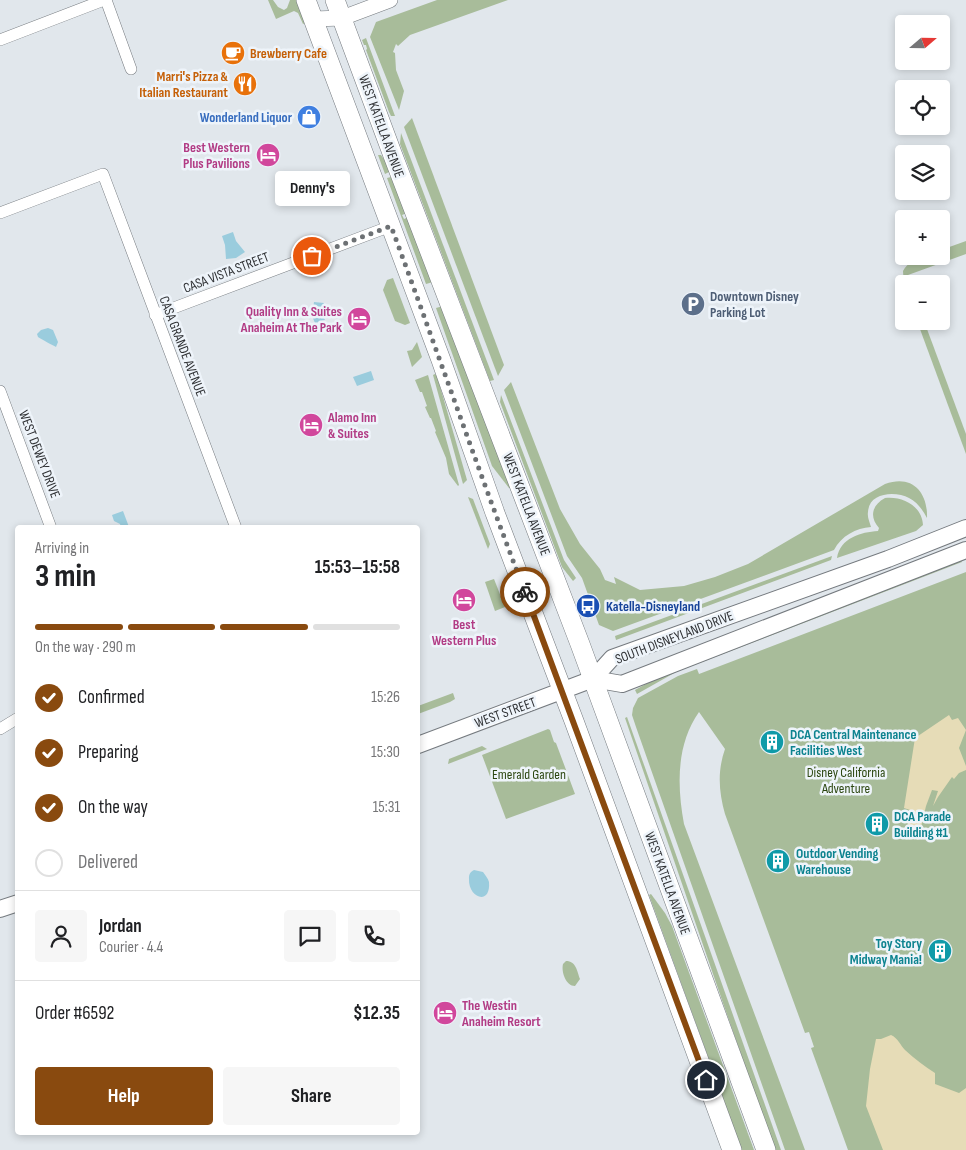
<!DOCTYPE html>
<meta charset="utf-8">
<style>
body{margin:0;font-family:"Sofia Sans Condensed",sans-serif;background:#f6f6f6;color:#202124;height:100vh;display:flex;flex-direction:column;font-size:19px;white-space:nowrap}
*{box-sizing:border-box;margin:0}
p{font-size:16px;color:#757577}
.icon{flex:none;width:28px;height:28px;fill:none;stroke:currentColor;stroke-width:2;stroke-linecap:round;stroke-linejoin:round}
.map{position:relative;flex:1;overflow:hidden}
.details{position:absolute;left:15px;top:525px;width:405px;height:610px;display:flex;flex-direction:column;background:#fff;border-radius:5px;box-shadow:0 2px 8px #0003}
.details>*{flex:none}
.needle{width:32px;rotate:70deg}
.controls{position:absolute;left:895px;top:15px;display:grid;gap:10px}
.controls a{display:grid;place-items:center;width:55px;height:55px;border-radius:5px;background:#fff;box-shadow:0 2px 8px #0003;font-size:25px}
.pin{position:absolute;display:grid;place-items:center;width:42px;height:42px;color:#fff;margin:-21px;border:2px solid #fff;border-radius:50%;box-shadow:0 1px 5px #0007}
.courier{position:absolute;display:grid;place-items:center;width:50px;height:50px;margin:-25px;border:4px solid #894a0f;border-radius:50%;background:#fff;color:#222;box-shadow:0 1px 6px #0007}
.bubble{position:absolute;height:35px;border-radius:5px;background:#fff;box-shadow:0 2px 8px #0003;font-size:16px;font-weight:700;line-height:35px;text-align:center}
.summary em{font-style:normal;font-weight:700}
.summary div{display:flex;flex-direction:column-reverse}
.summary{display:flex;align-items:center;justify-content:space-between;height:85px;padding:0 20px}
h1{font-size:32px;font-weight:700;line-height:38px}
.bar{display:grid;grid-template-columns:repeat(4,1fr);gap:8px 5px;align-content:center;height:60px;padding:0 20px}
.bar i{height:6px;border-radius:4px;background:#e0e0e0}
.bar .current{background:#894a0f}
.bar p{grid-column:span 4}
.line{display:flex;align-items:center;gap:12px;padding:0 20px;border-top:1px solid #e0e0e0}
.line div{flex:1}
.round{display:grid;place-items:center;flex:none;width:52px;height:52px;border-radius:5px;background:#f6f6f6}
ol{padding:0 20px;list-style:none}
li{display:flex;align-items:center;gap:15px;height:55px}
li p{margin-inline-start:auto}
li .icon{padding:5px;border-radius:50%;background:#894a0f;color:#fff;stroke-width:4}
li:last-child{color:#757577}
li i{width:28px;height:28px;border:2px solid #e0e0e0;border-radius:50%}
.button{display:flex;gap:10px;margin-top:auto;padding:10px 20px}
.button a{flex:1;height:58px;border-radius:5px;background:#894a0f;color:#fff;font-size:20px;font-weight:700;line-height:58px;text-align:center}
.button a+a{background:#f6f6f6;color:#202124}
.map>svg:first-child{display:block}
.green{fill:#a8bc9a}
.sand{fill:#e6dcb7}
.water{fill:#9accdd}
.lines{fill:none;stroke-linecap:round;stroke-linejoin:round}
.minor-casing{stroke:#757a7f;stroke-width:12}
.tertiary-casing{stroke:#757a7f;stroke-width:16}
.secondary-casing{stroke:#757a7f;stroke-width:18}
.primary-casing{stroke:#757a7f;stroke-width:20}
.minor{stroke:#fff;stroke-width:11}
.tertiary{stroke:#fff;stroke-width:15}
.secondary{stroke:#fff;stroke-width:16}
.primary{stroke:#fff;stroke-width:19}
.done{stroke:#6d7174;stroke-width:5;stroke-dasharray:0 9}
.route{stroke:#894a0f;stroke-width:6}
.labels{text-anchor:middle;stroke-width:5;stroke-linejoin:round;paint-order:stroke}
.food-label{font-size:14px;font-weight:bold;fill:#c56008;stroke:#eef4fa;text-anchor:start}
.shop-label{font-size:14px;font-weight:bold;fill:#366cbe;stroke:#eef4fa;text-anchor:end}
.street-label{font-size:14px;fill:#2f3134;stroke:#eef4fa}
.hotel-label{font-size:14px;font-weight:bold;fill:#b23c85;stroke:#eef4fa;text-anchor:end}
.service-label{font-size:14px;font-weight:bold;fill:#4e5e75;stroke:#eef4fa;text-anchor:start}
.transit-label{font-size:14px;font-weight:bold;fill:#164399;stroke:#eef4fa;text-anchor:start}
.culture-label{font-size:14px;font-weight:bold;fill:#0d838f;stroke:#eef4fa;text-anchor:start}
.park-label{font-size:14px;fill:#2c4710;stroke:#eef4fa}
</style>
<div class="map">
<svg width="966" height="1150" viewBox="0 0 966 1150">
<rect width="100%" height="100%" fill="#e1e7ec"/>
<g class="green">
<polygon points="268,0 273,0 278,7 284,10 287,8 290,0 297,0 306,23 303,24 298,13 294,11 276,19"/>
<polygon points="437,0 508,0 410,35 398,46 396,44 393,52 395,53 396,70 404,91 399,110 370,37 376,22"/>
<polygon points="366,38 395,116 391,116 389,112 366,50 367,49 366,45 364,45 362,40"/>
<polygon points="412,118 504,365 498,376 404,127"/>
<polygon points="401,133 494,380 490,381 400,144"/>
<polygon points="378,155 381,155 390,168 407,213 402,215 404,219 409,217 433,282 426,284 387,178 391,177 389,172 385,174"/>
<path d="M966,241V254L908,275L911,284H904V286L903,271C912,256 926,256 941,256V250Z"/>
<polygon points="393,278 410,323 405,325 395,321 383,290 387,280"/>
<polygon points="443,306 511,488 509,488 492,466 436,308"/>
<polygon points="917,321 924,321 966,434 966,454"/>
<polygon points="417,342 422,357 412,367 407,351 412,350"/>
<polygon points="435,374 437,376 467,480 463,484 433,375"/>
<polygon points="428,375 459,485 458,486 449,474 446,458 435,432 436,431 431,418 430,418 425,407 427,406 422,392 420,392 415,380"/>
<path d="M511,382L560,509L580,544L600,569L605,580L616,584L614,577L640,590L684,586L715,577L748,564L885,484C912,474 928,492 927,518C923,510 917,502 909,498C896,491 869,492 868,512C867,517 870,523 871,527C856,528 841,536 834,550L613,631L599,625L582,578L567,556L504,390Z"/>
<polygon points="501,395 564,560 576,578 573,581 562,567 500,402"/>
<polygon points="468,497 473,499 490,544 488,549"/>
<path d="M885,498C903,496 922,506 923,525L916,531L837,558C840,538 861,532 878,531L879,528C869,517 872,505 885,498Z"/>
<polygon points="832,556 831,560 616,640 615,636"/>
<polygon points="961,560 962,562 676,672 637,694 635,690 675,668"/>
<path d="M966,572V1150H848L811,1048L814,1047L809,1032L805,1033L725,814C719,792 717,772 725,749L699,712C676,745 677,786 684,824L805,1150H785L636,727L632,715L633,708L638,698L678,676L697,669L699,674Z"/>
<polygon points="494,579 505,607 495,611 485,582"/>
<polygon points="453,693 455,699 450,702 418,714 418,706"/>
<polygon points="627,717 781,1150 775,1150 724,1006 625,718"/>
<polygon points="548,729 550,730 554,742 556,743 575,794 506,819 482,755"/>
<polygon points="482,746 487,749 448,764 449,759"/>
<polygon points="651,894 665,913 672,926 754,1150 742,1150 649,895"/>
<path d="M566,961C576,961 577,971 580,979L575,986C566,986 561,972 563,964Z"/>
</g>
<g class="sand">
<polygon points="949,715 952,720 958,718 966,730 959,748 966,766 966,770 959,773 954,779 952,777 938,797 933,806 938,791 932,790 926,806 918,840 912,837 907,830 910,810 904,808 915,738"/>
<path d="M891,1035C898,1038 900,1045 905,1050C915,1059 924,1066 935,1073V1084L959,1093L966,1088V1150H883L866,1106L870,1069L876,1039H881Z"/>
</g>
<g class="water">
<polygon points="233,232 236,241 245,252 236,258 226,259 225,245 222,236"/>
<polygon points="314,302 324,303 322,314 325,320 315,323 312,316"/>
<path d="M48,328L53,330L58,342L56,347C54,346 41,339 38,337L37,334L41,330Z"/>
<polygon points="371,371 374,380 357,386 353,377"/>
<polygon points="123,511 129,527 121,527 120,524 114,521 112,515"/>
<path d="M474,870L483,872C485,875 488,878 489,882C491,906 468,898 469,879C469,875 469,873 474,870Z"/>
</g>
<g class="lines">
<g class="minor-casing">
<g id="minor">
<polyline points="106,0 131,69"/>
<polyline points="0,40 104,0"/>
<polyline points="0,213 103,174 236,528"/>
<polyline points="155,315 391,226"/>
<polyline points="0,391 51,528"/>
<polyline points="0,729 18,718"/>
</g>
</g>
<g class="tertiary-casing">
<polyline id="tertiary" points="314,19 342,18 390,0"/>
</g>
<g class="secondary-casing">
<g id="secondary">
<polyline points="593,679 622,684 966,550"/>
<polyline points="418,745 593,679 612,658 888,559 966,528"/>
<polyline points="0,909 18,903"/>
</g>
</g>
<g class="primary-casing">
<g id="primary">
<polyline points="306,0 441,360 495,513 574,721 732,1150"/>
<polyline points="335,0 392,153 580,644 766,1150"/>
</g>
</g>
<use href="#minor" class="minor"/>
<use href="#tertiary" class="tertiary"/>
<use href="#secondary" class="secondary"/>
<use href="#primary" class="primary"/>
</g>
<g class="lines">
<path class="done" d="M312,256L391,226C436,347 478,470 525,592"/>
<polyline class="route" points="525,592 706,1080"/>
</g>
<defs>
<g id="cafe-disc" transform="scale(1.25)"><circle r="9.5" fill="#e8710a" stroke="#eef4fa"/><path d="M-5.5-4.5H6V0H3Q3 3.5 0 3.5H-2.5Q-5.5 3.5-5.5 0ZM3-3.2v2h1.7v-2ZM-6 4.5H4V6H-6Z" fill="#fff"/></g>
<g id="restaurant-disc" transform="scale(1.25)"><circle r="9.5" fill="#e8710a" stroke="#eef4fa"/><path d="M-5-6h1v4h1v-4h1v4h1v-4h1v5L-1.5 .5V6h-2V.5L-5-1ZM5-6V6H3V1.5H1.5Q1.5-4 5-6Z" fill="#fff"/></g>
<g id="shop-disc" transform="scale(1.25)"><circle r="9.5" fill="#3f7fe0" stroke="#eef4fa"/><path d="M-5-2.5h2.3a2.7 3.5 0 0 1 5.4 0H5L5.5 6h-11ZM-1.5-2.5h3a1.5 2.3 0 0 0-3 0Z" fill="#fff"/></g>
<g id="hotel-disc" transform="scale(1.25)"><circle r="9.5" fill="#d1479c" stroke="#eef4fa"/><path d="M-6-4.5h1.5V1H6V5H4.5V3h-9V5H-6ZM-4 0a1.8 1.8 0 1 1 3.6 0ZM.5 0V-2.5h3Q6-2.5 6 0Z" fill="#fff"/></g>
<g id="parking-disc" transform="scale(1.25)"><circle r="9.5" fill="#5c6f8a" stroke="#eef4fa"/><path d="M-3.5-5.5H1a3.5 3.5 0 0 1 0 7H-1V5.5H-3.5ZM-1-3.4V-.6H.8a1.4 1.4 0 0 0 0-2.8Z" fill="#fff"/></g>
<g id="bus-disc" transform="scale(1.25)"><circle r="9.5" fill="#1a4fb4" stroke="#eef4fa"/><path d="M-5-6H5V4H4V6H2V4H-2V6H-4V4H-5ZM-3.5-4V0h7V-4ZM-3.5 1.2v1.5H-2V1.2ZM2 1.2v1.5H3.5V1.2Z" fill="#fff"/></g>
<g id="building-disc" transform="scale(1.25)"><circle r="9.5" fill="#0f9aa8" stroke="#eef4fa"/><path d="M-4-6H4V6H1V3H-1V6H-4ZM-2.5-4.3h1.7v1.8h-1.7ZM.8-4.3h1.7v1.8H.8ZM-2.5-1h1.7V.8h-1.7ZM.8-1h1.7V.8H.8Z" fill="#fff"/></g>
</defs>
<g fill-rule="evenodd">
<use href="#cafe-disc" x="233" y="53"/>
<use href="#restaurant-disc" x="245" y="84"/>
<use href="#shop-disc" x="309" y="117"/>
<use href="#hotel-disc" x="268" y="155"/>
<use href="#parking-disc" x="693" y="304"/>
<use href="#hotel-disc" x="359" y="319"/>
<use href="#hotel-disc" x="311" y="425"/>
<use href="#hotel-disc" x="464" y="600"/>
<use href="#bus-disc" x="588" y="606"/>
<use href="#building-disc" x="772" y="742"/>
<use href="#building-disc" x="877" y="824"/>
<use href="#building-disc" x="778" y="861"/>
<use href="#building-disc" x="940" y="951"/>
<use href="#hotel-disc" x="445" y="1013"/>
</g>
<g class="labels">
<g class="food-label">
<text x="250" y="58">Brewberry Cafe</text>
<text x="228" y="81" text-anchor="end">Marri's Pizza &amp;<tspan x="228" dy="16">Italian Restaurant</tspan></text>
</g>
<g class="shop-label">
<text x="292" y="122">Wonderland Liquor</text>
</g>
<g class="street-label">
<text transform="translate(382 126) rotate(70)" y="5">WEST KATELLA AVENUE</text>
<text transform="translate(226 272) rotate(-21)" y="5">CASA VISTA STREET</text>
<text transform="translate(183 346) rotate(69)" y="5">CASA GRANDE AVENUE</text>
<text transform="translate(40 454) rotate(69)" y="5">WEST DEWEY DRIVE</text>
<text transform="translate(527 504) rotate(69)" y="5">WEST KATELLA AVENUE</text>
<text transform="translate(674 637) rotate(-21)" y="5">SOUTH DISNEYLAND DRIVE</text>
<text transform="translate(505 712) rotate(-20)" y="5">WEST STREET</text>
<text transform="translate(668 883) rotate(70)" y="5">WEST KATELLA AVENUE</text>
</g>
<g class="hotel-label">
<text x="250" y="152">Best Western<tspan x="250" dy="16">Plus Pavilions</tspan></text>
<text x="342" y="316">Quality Inn &amp; Suites<tspan x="342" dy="16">Anaheim At The Park</tspan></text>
<text x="328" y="422" text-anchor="start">Alamo Inn<tspan x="328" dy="16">&amp; Suites</tspan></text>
<text x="464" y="629" text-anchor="middle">Best<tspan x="464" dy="16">Western Plus</tspan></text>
<text x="462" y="1010" text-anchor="start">The Westin<tspan x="462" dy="16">Anaheim Resort</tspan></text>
</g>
<g class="service-label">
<text x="710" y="301">Downtown Disney<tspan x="710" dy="16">Parking Lot</tspan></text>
</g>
<g class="transit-label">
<text x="606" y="611">Katella-Disneyland</text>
</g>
<g class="culture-label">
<text x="790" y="739">DCA Central Maintenance<tspan x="790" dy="16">Facilities West</tspan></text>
<text x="894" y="821">DCA Parade<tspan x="894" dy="16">Building #1</tspan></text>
<text x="796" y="858">Outdoor Vending<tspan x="796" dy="16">Warehouse</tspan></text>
<text x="922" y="948" text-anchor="end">Toy Story<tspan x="922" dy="16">Midway Mania!</tspan></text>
</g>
<g class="park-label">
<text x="846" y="777">Disney California<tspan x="846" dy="16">Adventure</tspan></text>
<text x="529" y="779">Emerald Garden</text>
</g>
</g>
</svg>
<div class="controls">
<a><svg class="needle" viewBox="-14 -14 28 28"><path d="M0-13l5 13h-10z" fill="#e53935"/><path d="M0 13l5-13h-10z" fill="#757577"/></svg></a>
<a><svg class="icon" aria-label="locate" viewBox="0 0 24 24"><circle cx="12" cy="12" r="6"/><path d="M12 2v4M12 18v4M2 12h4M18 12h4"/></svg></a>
<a><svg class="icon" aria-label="layers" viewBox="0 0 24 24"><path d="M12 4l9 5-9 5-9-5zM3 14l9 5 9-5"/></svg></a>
<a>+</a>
<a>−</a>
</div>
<div class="pin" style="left:312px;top:256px;background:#ea580c"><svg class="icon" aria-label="bag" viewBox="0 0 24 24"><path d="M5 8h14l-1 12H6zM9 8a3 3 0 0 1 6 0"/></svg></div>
<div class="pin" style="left:706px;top:1080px;background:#1f2937"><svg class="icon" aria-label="home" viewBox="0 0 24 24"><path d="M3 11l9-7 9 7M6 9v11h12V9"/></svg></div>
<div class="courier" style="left:525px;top:592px"><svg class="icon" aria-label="bike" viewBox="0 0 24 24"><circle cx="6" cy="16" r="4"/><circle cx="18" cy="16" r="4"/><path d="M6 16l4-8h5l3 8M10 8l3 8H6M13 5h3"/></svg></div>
<div class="bubble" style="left:275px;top:171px;width:75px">Denny's</div>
<section class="details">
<div class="summary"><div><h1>3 min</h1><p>Arriving in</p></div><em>15:53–15:58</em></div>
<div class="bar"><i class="current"></i><i class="current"></i><i class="current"></i><i></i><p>On the way · 290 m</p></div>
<ol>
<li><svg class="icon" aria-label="check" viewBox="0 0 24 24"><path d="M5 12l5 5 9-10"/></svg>Confirmed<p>15:26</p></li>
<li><svg class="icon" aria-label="check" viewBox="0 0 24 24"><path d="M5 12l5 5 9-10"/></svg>Preparing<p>15:30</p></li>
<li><svg class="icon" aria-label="check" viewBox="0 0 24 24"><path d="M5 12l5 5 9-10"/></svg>On the way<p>15:31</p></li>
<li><i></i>Delivered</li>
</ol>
<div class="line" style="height:90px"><a class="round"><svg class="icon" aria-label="person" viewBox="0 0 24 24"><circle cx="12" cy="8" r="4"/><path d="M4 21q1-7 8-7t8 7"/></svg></a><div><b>Jordan</b><p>Courier · 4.4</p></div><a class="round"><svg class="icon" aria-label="chat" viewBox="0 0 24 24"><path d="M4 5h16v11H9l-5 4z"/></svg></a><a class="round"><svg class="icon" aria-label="phone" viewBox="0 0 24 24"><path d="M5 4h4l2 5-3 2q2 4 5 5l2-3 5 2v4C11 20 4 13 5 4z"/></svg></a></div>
<div class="line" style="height:65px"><div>Order #6592</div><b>$12.35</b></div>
<div class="button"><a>Help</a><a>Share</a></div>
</section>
</div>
